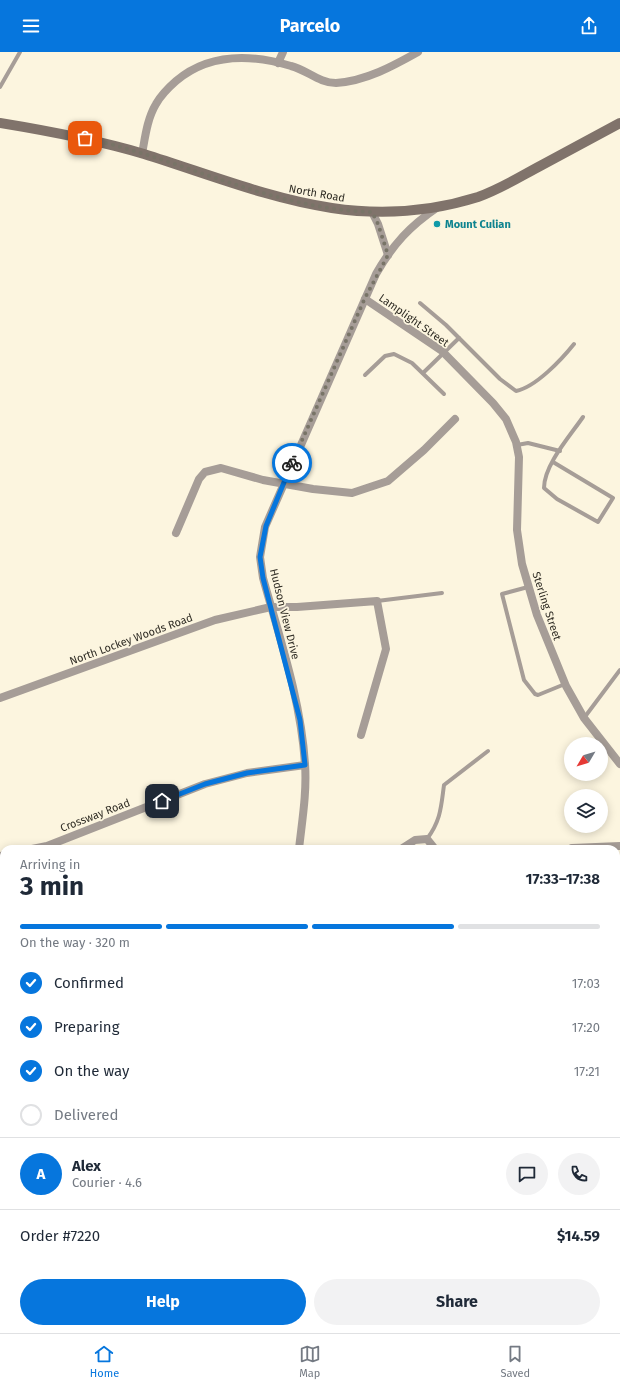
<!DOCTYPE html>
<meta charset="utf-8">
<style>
body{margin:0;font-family:"Fira Sans",sans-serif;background:#f2f2f3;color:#1f2937;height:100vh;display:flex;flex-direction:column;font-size:15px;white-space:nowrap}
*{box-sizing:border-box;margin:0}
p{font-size:13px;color:#747a83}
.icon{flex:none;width:22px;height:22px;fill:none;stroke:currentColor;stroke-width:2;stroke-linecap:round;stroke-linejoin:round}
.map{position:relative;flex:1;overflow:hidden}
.drawer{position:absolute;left:0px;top:793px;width:620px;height:488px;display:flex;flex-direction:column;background:#fff;border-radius:12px 12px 0 0;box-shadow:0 2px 10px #0003}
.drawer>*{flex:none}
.needle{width:26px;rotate:232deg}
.controls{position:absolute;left:564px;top:685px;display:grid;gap:8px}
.controls a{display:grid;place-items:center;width:44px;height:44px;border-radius:50%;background:#fff;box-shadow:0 2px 10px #0003;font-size:20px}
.pin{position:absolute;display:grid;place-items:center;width:34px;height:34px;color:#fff;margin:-17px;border-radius:8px;box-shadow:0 2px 6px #0006}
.courier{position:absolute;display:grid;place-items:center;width:40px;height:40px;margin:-20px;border:3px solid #0676dd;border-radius:50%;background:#fff;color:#222;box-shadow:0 1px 5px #0007}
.head em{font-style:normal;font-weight:700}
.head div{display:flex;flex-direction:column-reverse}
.head{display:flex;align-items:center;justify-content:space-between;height:68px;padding:0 20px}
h1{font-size:26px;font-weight:700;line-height:30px}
.bar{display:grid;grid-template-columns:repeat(4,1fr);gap:6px 4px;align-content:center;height:48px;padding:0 20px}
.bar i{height:5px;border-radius:3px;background:#e0e1e3}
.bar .selected{background:#0676dd}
.bar p{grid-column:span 4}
.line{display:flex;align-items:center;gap:10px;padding:0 20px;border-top:1px solid #e0e1e3}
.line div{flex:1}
.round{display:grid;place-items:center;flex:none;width:42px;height:42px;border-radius:21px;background:#f2f2f3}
ol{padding:0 20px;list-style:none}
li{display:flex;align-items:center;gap:12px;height:44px}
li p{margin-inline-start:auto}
li .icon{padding:4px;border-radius:50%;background:#0676dd;color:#fff;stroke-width:4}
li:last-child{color:#747a83}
li i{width:22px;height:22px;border:2px solid #e0e1e3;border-radius:50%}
.cta{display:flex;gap:8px;margin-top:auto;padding:8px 20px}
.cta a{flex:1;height:46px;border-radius:24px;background:#0676dd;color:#fff;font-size:16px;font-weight:700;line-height:46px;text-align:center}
.cta a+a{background:#f2f2f3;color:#1f2937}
header{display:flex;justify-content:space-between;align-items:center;height:52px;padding:0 20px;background:#0676dd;color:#fff;font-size:18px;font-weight:700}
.tabs{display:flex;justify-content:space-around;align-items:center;height:56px;border-top:1px solid #e0e1e3;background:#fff;font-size:11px;color:#747a83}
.tabs a{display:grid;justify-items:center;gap:2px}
.tabs .selected{color:#0676dd}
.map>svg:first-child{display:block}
.building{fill:url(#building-hatch);stroke:#a997a7}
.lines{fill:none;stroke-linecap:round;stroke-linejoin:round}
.path{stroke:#a5a090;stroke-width:1.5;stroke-dasharray:3 3;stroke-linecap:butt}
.service{stroke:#a69d97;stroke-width:4}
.minor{stroke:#a69d97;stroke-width:8}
.secondary{stroke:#80736b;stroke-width:10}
.done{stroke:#787467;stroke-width:4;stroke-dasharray:0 7.2}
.route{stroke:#0676dd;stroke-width:5}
.culture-dot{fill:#0f9aa8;stroke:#fcf5df;stroke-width:1.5}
.labels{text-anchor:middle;stroke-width:3.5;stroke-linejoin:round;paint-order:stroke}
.street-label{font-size:11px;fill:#312e26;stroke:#fcf5df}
.culture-label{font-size:11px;font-weight:bold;fill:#0d838f;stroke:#fcf5df;text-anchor:start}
</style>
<header><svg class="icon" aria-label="menu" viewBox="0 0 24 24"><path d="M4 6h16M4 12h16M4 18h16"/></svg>Parcelo<svg class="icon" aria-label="share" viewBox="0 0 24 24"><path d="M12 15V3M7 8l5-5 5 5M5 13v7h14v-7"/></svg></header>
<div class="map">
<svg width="620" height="1281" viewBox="0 0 620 1281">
<defs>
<pattern id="building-hatch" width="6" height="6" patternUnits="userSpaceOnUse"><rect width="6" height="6" fill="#e3d0e0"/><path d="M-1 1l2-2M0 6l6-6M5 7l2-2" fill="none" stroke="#c3b3c0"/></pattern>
</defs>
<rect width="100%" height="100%" fill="#fcf5df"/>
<polygon class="building" points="402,1277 476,1277 478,1281 404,1281"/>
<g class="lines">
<polyline class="path" points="615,1281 620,1279"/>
<g class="service">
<polyline points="0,35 20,0"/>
<path d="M420,251L446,273L500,327L516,339C536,335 562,307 574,292"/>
<polyline points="423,321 459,286"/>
<polyline points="365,323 385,304 394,302 412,311 444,342"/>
<polyline points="517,393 528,391 560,399"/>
<path d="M553,410L613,446L598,470L557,447L544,436C544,413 570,384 583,365"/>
<polyline points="528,535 502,542 524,628 535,642 538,643 565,632"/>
<polyline points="377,549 442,541"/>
<polyline points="584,666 620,618"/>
<path d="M427,787C441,768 441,755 444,733L488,699"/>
<polyline points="0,905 4,904"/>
<polyline points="343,1281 345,1277"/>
</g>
<g class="minor">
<polyline points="278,11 283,0"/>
<path d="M142,102C145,86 147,67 156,52C161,43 168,36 176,29C209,1 251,2 291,14C307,18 319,31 336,31C366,29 393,14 418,0"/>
<polyline points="372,160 378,172 388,203"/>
<polyline points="365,247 442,299 493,351 506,367 516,390 519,405 517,478 522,512 537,563 566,634 584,666 620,712"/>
<polyline points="176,481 199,427 205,420 221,416 263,428 313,437 352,441 388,429 424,398 455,367"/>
<polyline points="0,646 215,568 271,555 297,555 377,549 386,597 361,683"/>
<polyline points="572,796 620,794"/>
<polyline points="32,797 47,794 205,732 247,721 305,713"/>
<path d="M299,797C302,769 307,741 305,712C301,649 280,587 263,526L260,505L265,475L376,222C393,192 410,174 438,155"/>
<polyline points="401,797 415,788 427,787 435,797"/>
<polyline points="0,804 4,803"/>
<polyline points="0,938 4,940"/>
<polyline points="283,1281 287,1277"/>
</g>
<path class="secondary" d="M0,71C49,79 97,88 144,102C259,138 354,184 478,145C501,137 521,124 542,113C568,99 594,85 620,71"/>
</g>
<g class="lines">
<path class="done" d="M85,86C182,107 271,157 372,160L378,172L388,203L365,246L292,411"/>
<polyline class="route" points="162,749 205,732 247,721 305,713 300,668 263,526 260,505 266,474 292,411"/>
</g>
<circle class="culture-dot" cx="437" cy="172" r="4"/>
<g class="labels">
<g class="street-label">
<text transform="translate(317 141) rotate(10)" y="4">North Road</text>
<text transform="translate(414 268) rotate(35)" y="4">Lamplight Street</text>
<text transform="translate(547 554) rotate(72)" y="4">Sterling Street</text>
<text transform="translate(285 562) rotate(76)" y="4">Hudson View Drive</text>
<text transform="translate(131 587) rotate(-20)" y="4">North Lockey Woods Road</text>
<text transform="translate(95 763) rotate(-21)" y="4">Crossway Road</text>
</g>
<g class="culture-label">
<text x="445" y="176">Mount Culian</text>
</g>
</g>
</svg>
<div class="controls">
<a><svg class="needle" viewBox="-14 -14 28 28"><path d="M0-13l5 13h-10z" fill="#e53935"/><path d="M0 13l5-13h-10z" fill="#747a83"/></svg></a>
<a><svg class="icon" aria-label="layers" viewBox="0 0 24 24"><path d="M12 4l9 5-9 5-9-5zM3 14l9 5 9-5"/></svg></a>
</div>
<div class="pin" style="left:85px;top:86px;background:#ea580c"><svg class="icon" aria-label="bag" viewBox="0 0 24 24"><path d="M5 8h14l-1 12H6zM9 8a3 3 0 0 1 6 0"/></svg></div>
<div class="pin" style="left:162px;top:749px;background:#1f2937"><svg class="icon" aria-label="home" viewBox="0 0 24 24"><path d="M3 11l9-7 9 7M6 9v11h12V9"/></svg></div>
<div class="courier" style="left:292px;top:411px"><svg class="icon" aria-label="bike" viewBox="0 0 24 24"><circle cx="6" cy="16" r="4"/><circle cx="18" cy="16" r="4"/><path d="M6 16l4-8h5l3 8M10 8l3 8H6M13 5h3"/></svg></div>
<section class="drawer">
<div class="head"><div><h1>3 min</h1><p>Arriving in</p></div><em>17:33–17:38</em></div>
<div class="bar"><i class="selected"></i><i class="selected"></i><i class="selected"></i><i></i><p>On the way · 320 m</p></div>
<ol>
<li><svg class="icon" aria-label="check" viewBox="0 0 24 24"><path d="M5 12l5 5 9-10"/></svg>Confirmed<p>17:03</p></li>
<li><svg class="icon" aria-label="check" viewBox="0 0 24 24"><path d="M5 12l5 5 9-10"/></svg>Preparing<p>17:20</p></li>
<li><svg class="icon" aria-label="check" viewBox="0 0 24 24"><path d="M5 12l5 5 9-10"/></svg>On the way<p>17:21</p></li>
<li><i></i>Delivered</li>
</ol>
<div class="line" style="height:72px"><b class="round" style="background:#0676dd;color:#fff">A</b><div><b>Alex</b><p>Courier · 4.6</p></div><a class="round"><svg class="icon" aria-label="chat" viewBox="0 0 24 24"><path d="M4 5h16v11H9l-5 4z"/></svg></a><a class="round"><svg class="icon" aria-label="phone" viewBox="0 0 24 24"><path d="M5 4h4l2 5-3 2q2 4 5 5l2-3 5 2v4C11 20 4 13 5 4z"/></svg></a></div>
<div class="line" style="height:52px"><div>Order #7220</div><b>$14.59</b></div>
<div class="cta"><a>Help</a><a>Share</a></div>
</section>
</div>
<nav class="tabs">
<a class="selected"><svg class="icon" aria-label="home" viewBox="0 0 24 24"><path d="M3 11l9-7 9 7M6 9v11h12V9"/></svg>Home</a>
<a><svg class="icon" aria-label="map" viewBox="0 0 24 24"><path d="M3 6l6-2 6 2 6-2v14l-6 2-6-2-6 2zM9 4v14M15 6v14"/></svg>Map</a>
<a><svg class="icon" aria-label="saved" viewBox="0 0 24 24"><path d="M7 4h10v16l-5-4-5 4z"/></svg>Saved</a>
</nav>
